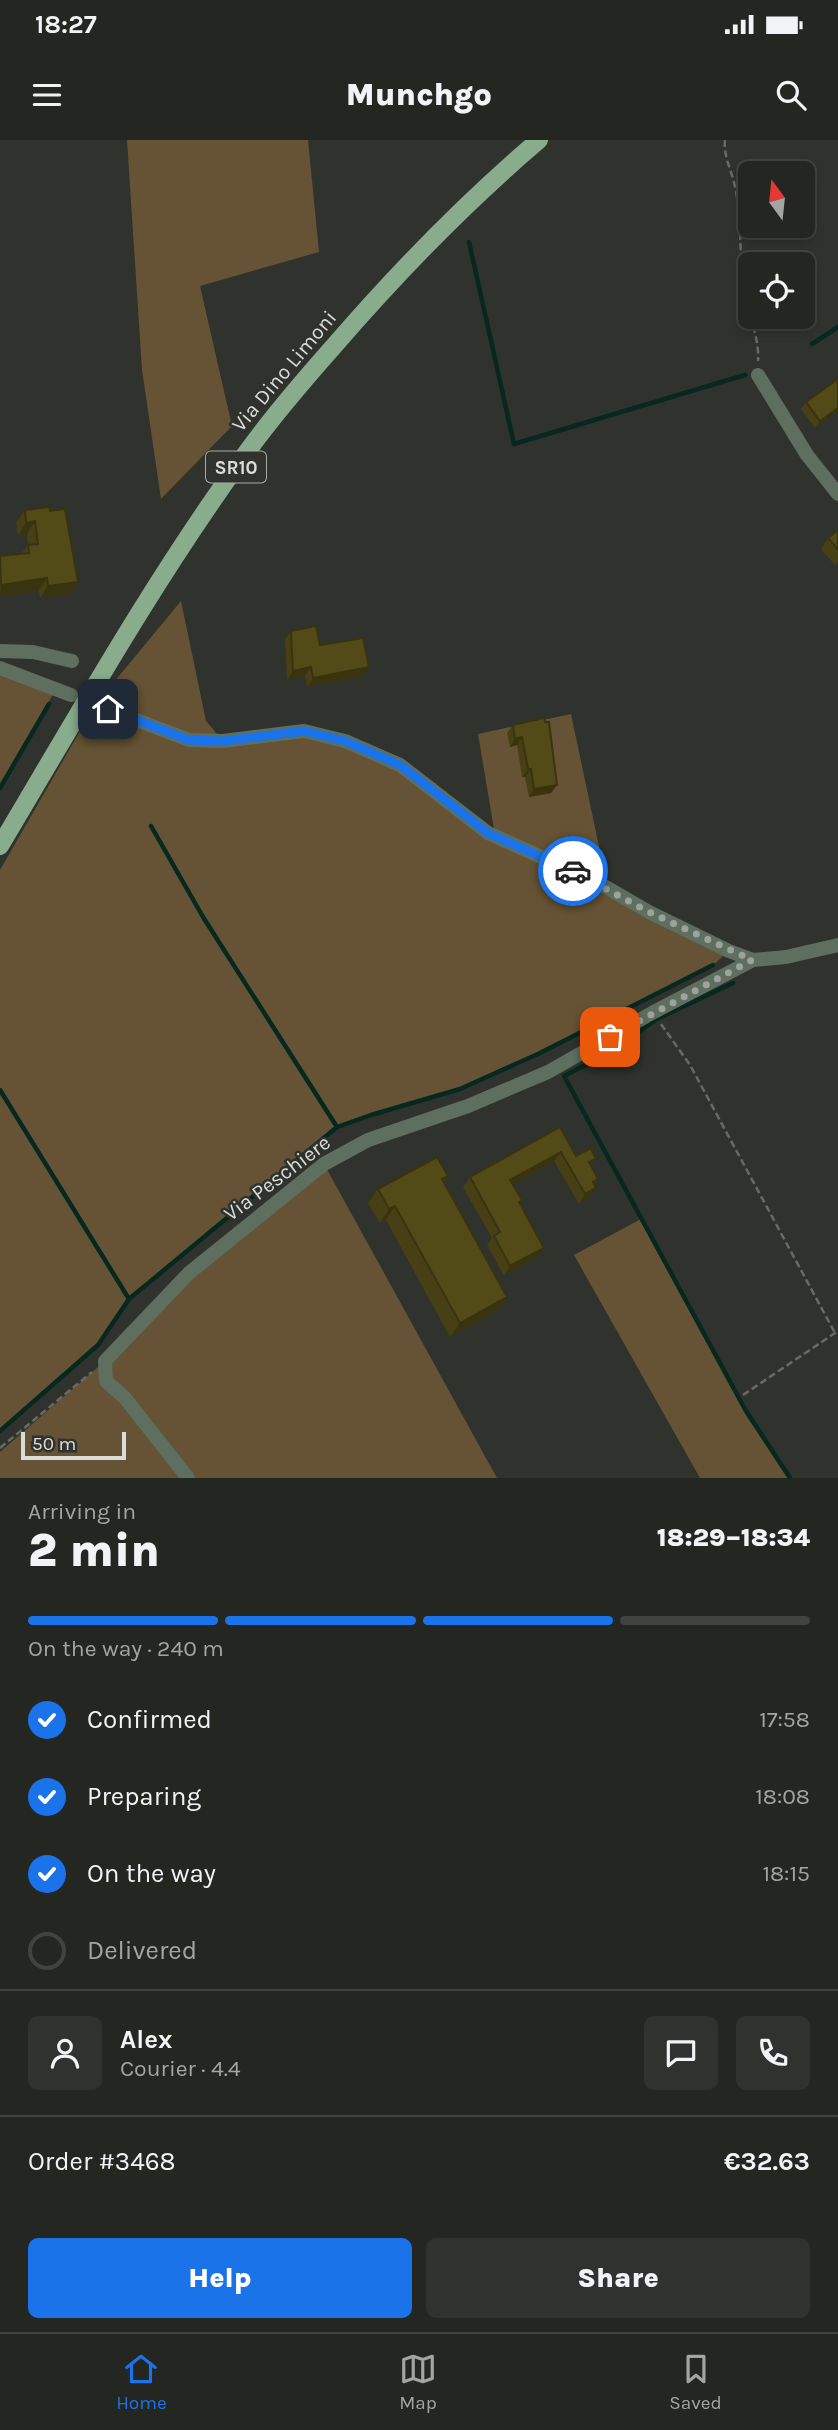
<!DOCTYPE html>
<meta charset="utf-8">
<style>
body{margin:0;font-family:Karla,sans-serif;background:#30322f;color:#f1f3f6;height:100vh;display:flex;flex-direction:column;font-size:26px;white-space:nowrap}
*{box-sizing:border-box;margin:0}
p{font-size:23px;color:#a3a5a5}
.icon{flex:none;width:38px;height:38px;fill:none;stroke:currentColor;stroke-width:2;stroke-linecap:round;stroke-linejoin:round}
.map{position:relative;height:1338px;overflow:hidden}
.panel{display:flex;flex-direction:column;background:#242622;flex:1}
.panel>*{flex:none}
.needle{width:46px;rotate:345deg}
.tools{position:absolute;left:738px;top:21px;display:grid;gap:14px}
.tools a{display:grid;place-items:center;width:77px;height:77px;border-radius:10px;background:#242622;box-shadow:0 4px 10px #0003,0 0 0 2px #414340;font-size:35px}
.scale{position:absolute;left:21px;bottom:18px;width:105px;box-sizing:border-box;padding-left:7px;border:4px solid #dbddd9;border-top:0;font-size:19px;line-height:24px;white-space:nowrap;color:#dbddd9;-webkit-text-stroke:5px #30322d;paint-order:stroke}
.pin{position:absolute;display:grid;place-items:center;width:60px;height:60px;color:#fff;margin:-30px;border-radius:14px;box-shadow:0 4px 10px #0006}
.courier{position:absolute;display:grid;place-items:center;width:70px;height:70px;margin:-35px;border:5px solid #1a73e8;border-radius:50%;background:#fff;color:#222;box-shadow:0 2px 9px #0007}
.head em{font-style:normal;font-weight:800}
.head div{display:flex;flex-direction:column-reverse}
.head{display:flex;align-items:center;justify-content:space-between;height:119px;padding:0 28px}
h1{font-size:46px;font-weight:800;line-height:52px}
.bar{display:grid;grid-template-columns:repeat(4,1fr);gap:10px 7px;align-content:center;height:84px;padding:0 28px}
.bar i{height:9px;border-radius:5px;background:#414340}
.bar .on{background:#1a73e8}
.bar p{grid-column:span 4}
.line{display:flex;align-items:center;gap:18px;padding:0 28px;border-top:2px solid #414340}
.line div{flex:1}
.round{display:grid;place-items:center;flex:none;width:74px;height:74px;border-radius:10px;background:#30322f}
ol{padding:0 28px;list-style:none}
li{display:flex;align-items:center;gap:21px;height:77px}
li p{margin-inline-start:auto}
li .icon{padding:7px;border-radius:50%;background:#1a73e8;color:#fff;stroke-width:4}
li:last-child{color:#a3a5a5}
li i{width:38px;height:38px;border:4px solid #414340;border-radius:50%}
.primary-button{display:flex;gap:14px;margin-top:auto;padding:14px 28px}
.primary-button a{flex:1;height:80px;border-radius:10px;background:#1a73e8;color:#fff;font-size:28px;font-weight:800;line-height:80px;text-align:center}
.primary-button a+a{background:#30322f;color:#f1f3f6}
.status{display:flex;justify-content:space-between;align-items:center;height:49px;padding:0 35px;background:#242622;direction:ltr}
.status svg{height:19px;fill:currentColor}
header{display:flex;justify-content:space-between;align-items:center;height:91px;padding:0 28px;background:#242622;font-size:32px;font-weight:800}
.dock{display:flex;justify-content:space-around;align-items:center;height:98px;border-top:2px solid #414340;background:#242622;font-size:19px;color:#a3a5a5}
.dock a{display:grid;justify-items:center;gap:4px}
.dock .on{color:#1a73e8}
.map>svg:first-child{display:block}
.green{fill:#665335}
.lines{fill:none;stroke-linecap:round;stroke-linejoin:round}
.stream{stroke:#06281f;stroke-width:4.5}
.tertiary-tunnel{stroke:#4a4c47;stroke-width:14;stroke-dasharray:14 7;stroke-linecap:butt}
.path{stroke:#686a65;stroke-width:2.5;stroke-dasharray:7 3.5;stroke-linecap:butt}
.minor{stroke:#5e6f60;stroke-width:14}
.tertiary{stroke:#5e6f60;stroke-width:14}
.primary{stroke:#88ac8c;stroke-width:18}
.wall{fill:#474014}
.shaded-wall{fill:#393410}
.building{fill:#524b17;stroke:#393410;stroke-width:2}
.done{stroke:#9fa19d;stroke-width:7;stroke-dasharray:0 12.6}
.route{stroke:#1a73e8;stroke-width:9}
.labels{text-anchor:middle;stroke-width:5;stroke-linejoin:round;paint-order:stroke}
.shield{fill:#30322d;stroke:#a8aaa5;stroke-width:2}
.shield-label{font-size:19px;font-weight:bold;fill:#dbddd9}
.street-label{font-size:21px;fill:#dbddd9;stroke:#30322d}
</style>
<div class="status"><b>18:27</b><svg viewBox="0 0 49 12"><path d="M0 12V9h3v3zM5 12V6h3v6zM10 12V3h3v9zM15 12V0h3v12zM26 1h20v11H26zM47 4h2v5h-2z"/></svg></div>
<header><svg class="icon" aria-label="menu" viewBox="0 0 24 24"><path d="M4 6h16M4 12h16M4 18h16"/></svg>Munchgo<svg class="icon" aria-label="search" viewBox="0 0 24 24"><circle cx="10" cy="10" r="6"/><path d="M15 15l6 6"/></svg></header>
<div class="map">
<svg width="838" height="1338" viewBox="0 0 838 1338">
<rect width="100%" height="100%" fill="#30322d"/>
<g class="green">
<polygon points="127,0 308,0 319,112 200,146 232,286 161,359 142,230"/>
<polygon points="181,461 206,581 223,601 304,591 400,625 495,695 478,594 571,574 608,749 729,811 713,825 540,913 460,949 371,975 337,988 129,1159 98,1205 0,1291 0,730 95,565"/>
<polygon points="0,528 56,549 0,648"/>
<polygon points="324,1024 497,1338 0,1338 0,1312 105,1221 189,1133"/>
<polygon points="641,1079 746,1271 789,1338 700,1338 574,1115"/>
</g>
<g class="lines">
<g class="stream">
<polyline points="469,102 514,304 745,235"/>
<polyline points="812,204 838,187"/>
<polyline points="0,648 49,564"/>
<polyline points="151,686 203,777 337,987"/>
<polyline points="733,843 657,879 609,913 564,936 746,1271 790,1338"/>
<polyline points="0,950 129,1159"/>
<polyline points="0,1291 98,1205 129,1159 337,987 371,975 460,949 540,913 713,825"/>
</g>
<polyline class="tertiary-tunnel" points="76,557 108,569"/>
<g class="path">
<path d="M725,0C723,16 732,31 735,47C742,78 739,111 743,143C746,168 760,198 758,221"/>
<polyline points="661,884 690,925 835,1193"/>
<polyline points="743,1255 838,1191"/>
<polyline points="0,1308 92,1232"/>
</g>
<g class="minor">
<polyline points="758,235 807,315 838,354"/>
<polyline points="0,511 33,512 72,521"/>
<polyline points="188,1338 125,1258 106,1241 105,1221 189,1133 324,1024 368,1000 468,966 548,932 652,873 753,820"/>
</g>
<g class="tertiary">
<polyline points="0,528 71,555"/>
<polyline points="108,569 189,600 223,601 304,591 345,601 400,625 488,693 599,743 649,772 729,811 753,820 786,817 838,805"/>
</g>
<path class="primary" d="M0,706C78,575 154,440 244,316C271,278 303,241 334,206C398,132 465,63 539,0"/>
</g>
<g class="wall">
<polygon points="753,177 779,177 780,180 775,186 757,191"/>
<polygon points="838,239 838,271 815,288 801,269 806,262"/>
<polygon points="25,370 50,371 78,442 70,454 40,458 39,451 0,456 0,416 21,414 28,405 27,394 18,395 16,382"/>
<polygon points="838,390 838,422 835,425 821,409 828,398"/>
<polygon points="291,491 320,505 363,536 307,547 305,536 287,540 285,499"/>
<polygon points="513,585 557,645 551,653 529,657 525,637 522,637 517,605 510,607 507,593"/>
<polygon points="560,987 576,1016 591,1026 598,1039 594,1045 596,1048 589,1057 579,1064 554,1021 513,1045 537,1117 504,1136 487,1105 492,1098 463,1047 470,1037"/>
<polygon points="448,1036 443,1042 507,1157 497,1171 450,1197 386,1080 380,1083 368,1063 378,1049"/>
</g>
<g class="shaded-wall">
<polygon points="780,180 775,186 757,191 762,184"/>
<polygon points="838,268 838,271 815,288 820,281"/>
<polygon points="35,381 27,394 18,395 26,383"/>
<polygon points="47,438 39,451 0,456 1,445"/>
<polygon points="78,442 70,454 40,458 48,446"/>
<polygon points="311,527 305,536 287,540 293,531"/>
<polygon points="369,527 363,536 307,547 313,538"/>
<polygon points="522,597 517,605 510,607 515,599"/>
<polygon points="528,629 531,629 525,637 522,637"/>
<polygon points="557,645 551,653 529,657 534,649"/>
<polygon points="561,1012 554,1021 504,1050 510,1040"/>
<polygon points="596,1048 589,1057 579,1064 585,1054"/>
<polygon points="395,1066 386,1080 380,1083 389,1069"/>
<polygon points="544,1108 537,1117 504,1136 510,1126"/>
<polygon points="507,1157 497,1171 450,1197 460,1183"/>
</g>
<g class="building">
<polygon points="803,143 807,158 803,159"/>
<polygon points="760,177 779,177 780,180 762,184"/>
<polygon points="838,239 838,268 820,281 806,262"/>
<polygon points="49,367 50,371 65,369 78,442 48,446 47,438 1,445 0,416 29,413 28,405 38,404 35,381 26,383 25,370"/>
<polygon points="838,390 838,409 828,398"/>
<polygon points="316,486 320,505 363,498 369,527 313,538 311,527 293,531 291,491"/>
<polygon points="544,578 545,582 549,582 557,645 534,649 531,629 528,629 522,597 515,599 513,585"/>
<polygon points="560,987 576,1016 591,1008 596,1019 589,1022 598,1039 593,1042 596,1048 585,1054 561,1012 510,1040 522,1060 519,1062 544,1108 510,1126 494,1096 500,1092 470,1037"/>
<polygon points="437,1017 448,1036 442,1039 507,1157 460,1183 395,1066 389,1069 378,1049"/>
</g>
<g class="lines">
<polyline class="done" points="573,731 649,772 752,820 610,897"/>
<polyline class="route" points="108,569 189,600 223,601 304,591 345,601 400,625 488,693 573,731"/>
</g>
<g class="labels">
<rect class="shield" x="206" y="311.5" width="60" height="31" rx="5"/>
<g class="shield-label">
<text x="236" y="334">SR10</text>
</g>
<g class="street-label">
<text transform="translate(284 231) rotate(-50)" y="7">Via Dino Limoni</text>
<text transform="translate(277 1038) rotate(-37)" y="7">Via Peschiere</text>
</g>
</g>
</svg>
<div class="tools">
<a><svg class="needle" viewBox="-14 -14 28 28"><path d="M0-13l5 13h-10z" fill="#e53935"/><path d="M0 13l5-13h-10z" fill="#a3a5a5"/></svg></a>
<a><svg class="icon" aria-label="locate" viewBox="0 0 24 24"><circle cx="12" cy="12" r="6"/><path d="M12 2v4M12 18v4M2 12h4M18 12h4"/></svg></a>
</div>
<div class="scale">50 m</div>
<div class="pin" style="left:610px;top:897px;background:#ea580c"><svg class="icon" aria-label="bag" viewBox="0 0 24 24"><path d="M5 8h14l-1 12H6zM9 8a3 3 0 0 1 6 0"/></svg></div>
<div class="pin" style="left:108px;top:569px;background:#1f2937"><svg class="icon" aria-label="home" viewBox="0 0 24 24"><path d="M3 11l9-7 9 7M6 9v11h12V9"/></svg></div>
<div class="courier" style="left:573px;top:731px"><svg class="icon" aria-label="car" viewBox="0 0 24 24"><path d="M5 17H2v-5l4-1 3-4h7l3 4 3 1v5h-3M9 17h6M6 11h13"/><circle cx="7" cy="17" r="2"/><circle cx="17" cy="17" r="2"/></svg></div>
</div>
<section class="panel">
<div class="head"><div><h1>2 min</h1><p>Arriving in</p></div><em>18:29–18:34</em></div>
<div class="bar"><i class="on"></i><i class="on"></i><i class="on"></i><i></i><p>On the way · 240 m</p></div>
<ol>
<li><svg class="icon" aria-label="check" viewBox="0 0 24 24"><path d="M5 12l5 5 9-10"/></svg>Confirmed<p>17:58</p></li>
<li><svg class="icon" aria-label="check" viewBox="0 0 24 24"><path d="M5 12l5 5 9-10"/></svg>Preparing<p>18:08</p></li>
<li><svg class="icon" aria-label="check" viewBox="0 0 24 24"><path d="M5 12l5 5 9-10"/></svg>On the way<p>18:15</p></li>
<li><i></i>Delivered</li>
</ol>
<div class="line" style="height:126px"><a class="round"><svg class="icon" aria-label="person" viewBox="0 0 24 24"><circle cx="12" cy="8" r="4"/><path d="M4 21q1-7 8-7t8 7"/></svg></a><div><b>Alex</b><p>Courier · 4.4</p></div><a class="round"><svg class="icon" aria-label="chat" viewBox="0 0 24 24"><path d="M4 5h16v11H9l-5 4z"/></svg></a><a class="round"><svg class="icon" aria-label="phone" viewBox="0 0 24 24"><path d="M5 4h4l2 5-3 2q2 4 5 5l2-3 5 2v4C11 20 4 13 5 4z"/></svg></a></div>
<div class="line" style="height:91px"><div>Order #3468</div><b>€32.63</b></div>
<div class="primary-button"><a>Help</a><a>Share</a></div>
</section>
<nav class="dock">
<a class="on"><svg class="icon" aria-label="home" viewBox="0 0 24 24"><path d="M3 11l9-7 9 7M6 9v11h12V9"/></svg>Home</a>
<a><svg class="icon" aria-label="map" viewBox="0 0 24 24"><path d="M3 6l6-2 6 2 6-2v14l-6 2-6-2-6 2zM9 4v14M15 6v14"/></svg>Map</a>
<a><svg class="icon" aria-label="saved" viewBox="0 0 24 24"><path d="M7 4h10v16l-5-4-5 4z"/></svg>Saved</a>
</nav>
